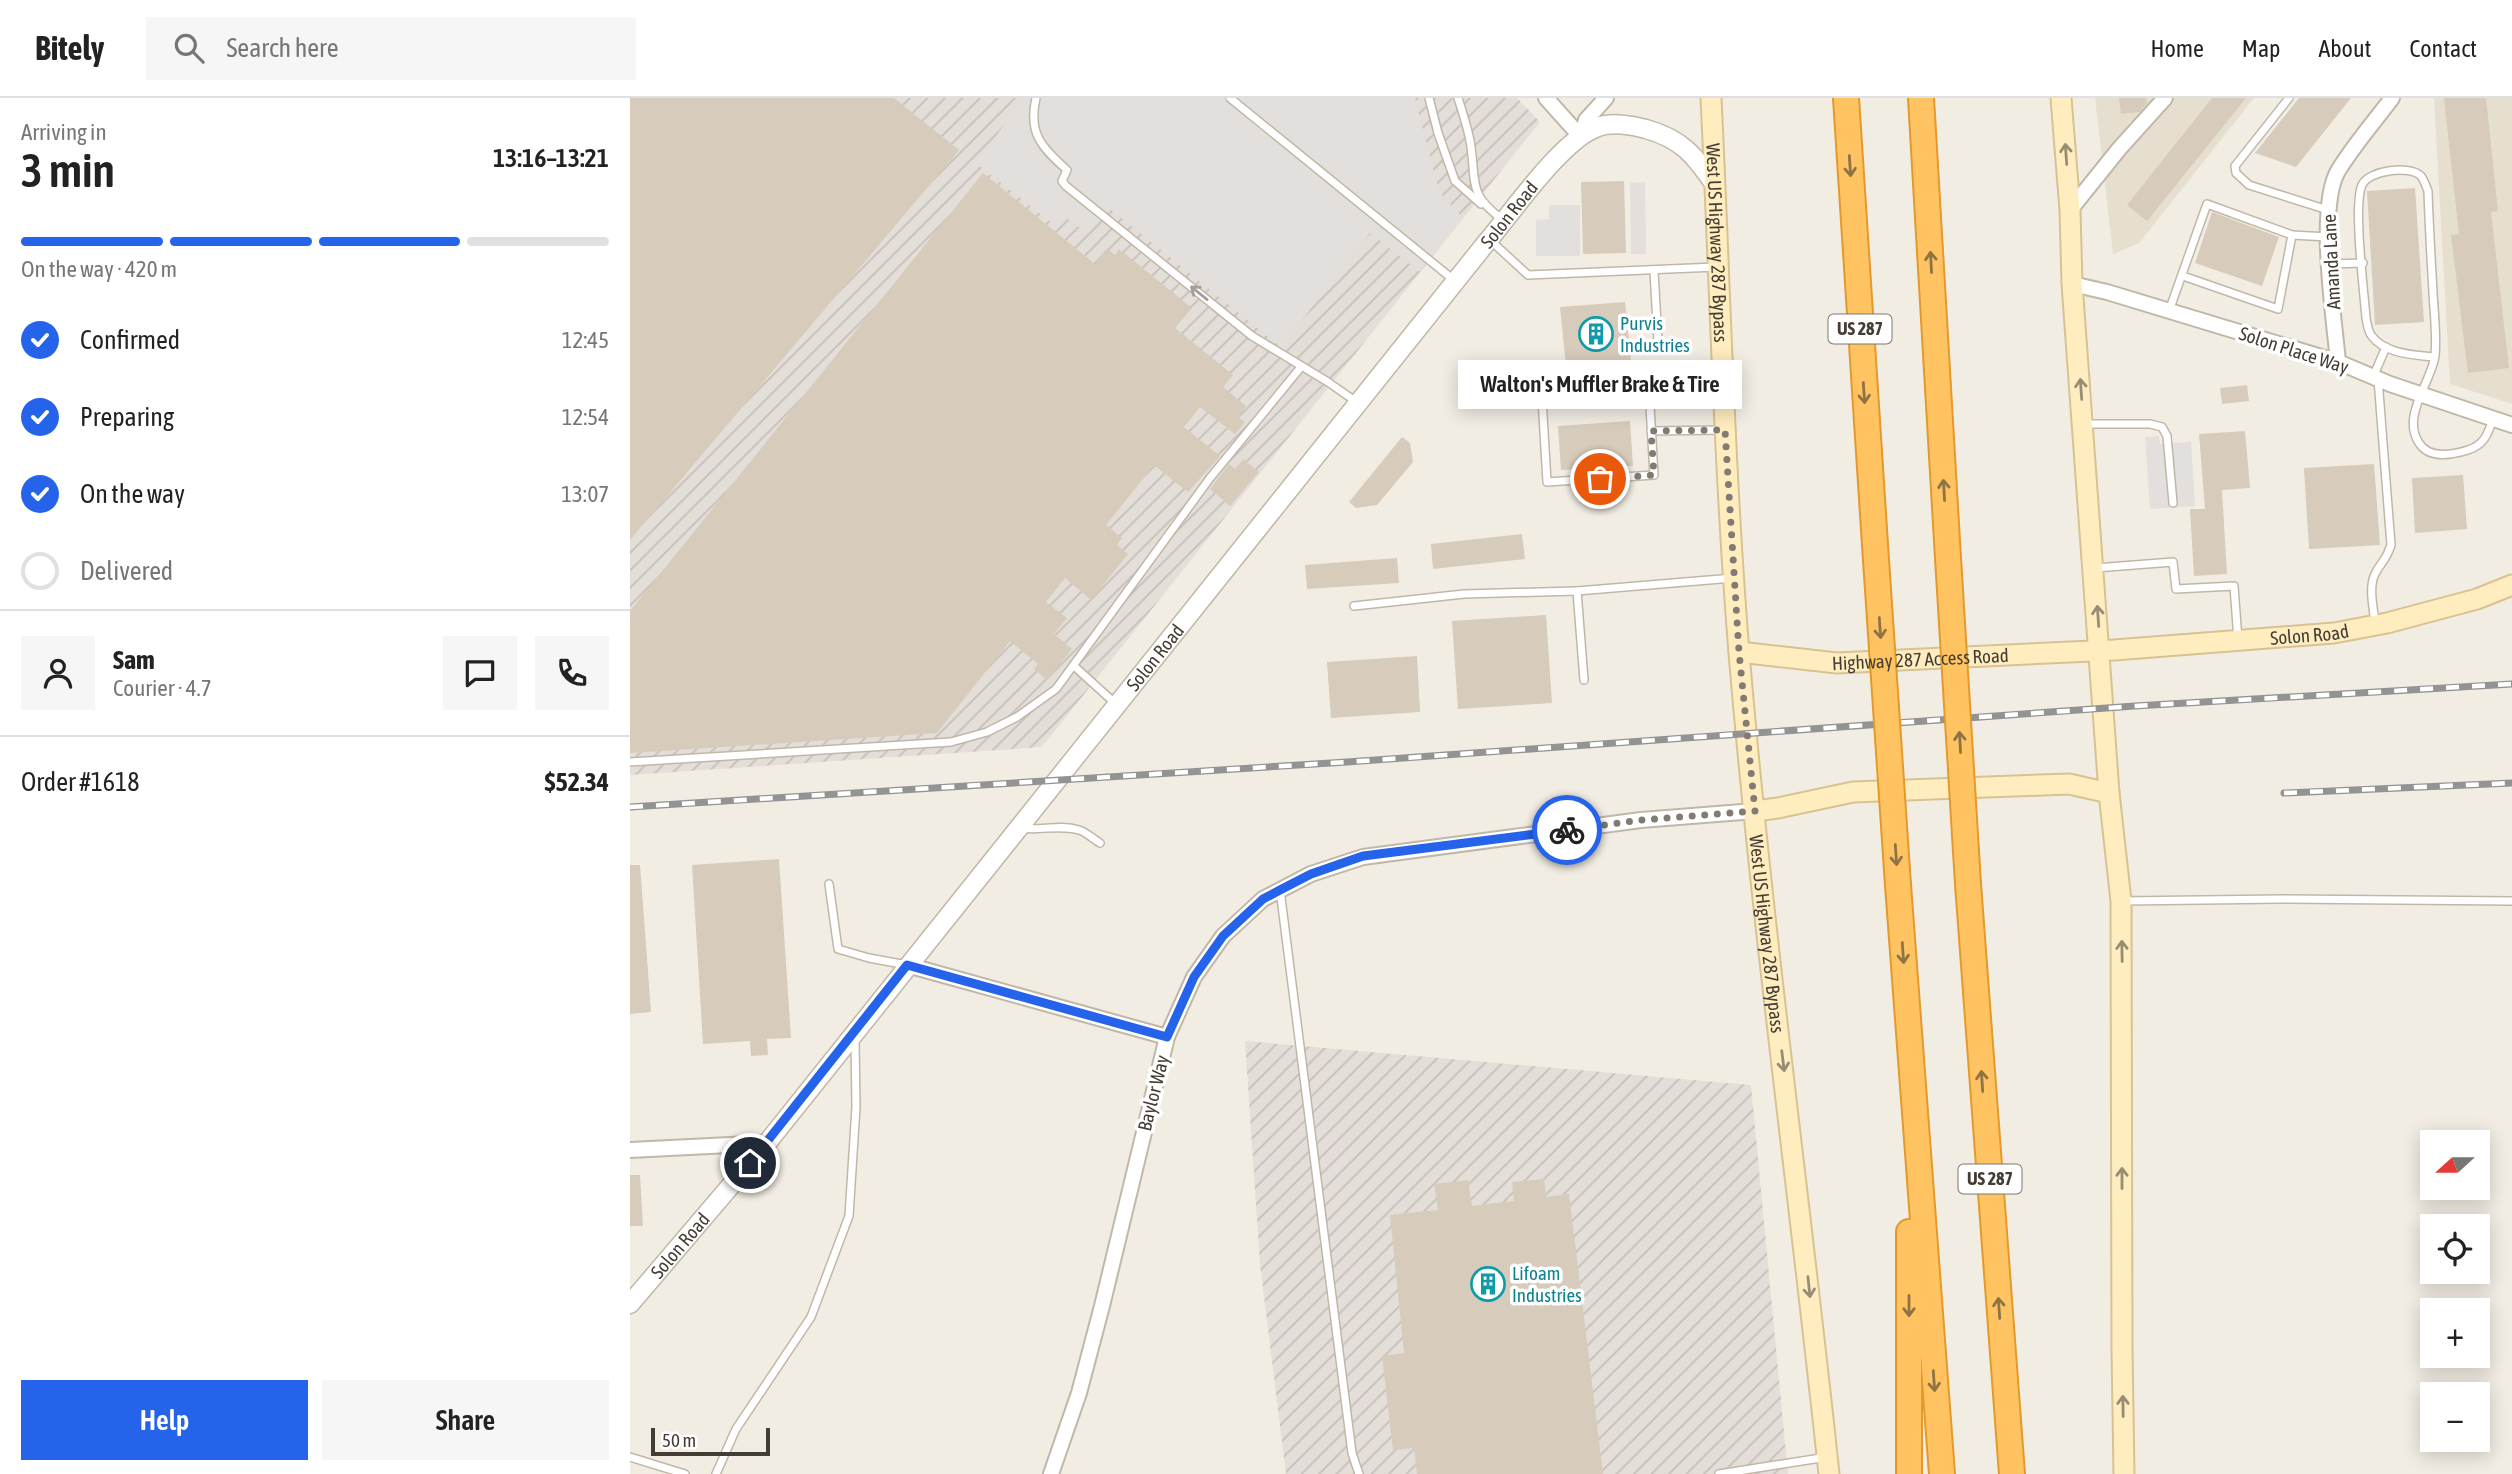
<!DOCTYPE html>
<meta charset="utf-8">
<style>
body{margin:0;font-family:"Asap Condensed",sans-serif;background:#f6f6f6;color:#222;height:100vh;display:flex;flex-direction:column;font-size:26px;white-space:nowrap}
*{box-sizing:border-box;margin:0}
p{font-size:23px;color:#767676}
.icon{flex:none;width:38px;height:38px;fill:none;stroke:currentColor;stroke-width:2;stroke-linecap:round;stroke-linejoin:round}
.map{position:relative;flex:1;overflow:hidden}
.drawer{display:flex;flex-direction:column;background:#fff;width:630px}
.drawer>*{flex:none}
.needle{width:46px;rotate:249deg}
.tools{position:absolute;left:1790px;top:1032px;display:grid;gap:14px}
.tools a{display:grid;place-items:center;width:70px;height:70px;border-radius:0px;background:#fff;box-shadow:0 4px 18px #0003;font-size:35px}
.scale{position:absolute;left:21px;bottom:18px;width:119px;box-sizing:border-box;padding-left:7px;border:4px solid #443d33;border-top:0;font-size:19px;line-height:24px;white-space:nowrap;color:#443d33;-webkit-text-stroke:5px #fff;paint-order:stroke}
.pin{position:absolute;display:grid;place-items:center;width:60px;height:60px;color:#fff;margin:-30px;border:4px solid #fff;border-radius:50%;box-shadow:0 2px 7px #0007}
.courier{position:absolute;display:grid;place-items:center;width:70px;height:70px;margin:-35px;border:5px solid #2563eb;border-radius:50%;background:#fff;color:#222;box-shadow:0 2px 9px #0007}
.bubble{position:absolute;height:49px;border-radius:0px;background:#fff;box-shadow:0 4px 18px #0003;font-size:23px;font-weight:600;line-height:49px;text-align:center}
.overview em{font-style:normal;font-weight:600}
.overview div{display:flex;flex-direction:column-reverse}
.overview{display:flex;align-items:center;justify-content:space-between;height:119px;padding:0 21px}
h1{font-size:46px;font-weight:600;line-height:52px}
.bar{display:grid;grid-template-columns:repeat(4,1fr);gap:10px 7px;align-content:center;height:84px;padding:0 21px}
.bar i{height:9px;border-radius:5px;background:#e0e0e0}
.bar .current{background:#2563eb}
.bar p{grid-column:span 4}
.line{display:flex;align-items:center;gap:18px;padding:0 21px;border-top:2px solid #e0e0e0}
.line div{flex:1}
.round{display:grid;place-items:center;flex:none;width:74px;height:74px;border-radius:0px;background:#f6f6f6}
ol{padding:0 21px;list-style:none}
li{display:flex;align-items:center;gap:21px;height:77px}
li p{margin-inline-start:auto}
li .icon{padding:7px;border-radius:50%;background:#2563eb;color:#fff;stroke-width:4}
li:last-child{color:#767676}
li i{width:38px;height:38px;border:4px solid #e0e0e0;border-radius:50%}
.cta{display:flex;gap:14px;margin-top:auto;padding:14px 21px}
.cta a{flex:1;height:80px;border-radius:0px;background:#2563eb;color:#fff;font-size:28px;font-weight:600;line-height:80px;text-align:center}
.cta a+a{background:#f6f6f6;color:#222}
header{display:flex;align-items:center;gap:42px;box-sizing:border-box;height:98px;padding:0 35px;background:#fff;border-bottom:2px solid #e0e0e0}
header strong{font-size:33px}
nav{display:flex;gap:38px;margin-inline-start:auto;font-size:24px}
.search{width:490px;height:63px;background:#f6f6f6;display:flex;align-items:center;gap:18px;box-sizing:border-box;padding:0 24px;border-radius:0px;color:#767676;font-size:26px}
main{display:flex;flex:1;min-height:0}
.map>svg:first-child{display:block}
.residential{fill:#e6dfd0}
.industrial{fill:url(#industrial-furrows)}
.parking{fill:#e2dfdc}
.building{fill:#d7cbbb}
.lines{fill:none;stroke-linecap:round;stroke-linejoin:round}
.service-casing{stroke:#c1b7a8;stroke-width:10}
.minor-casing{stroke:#c1b7a8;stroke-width:18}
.tertiary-casing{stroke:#c1b7a8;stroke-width:21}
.secondary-casing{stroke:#d8c292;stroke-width:23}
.motorway-casing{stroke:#e4992b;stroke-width:28}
.service{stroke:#fff;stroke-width:7}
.minor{stroke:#fff;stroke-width:14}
.tertiary{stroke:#fff;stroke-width:18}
.secondary{stroke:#ffedc0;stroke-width:19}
.motorway{stroke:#ffc461;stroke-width:24}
.rail-casing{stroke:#939393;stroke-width:7}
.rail{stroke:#fff;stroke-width:4.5;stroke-dasharray:13;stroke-linecap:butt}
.motorway-bridge-casing{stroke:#e4992b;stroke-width:28;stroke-linecap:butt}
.motorway-bridge{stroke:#ffc461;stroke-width:24}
.oneway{stroke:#988c72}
.oneway2{stroke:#8f7345}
.oneway3{stroke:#a29e99}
.done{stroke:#817b71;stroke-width:7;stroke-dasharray:0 12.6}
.route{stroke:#2563eb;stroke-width:9}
.labels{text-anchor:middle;stroke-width:7;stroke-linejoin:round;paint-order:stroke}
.shield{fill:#fff;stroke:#7c7770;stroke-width:2}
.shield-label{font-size:18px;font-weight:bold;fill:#443d33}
.street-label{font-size:19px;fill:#443d33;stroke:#fff}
.culture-label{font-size:19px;fill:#0d838f;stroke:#fff;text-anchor:start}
</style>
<header>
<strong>Bitely</strong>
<div class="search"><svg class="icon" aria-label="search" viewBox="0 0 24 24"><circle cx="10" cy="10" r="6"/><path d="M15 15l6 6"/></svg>Search here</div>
<nav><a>Home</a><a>Map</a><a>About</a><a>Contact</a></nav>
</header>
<main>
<section class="drawer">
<div class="overview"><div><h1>3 min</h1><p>Arriving in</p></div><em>13:16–13:21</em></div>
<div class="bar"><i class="current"></i><i class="current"></i><i class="current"></i><i></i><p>On the way · 420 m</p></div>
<ol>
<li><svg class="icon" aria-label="check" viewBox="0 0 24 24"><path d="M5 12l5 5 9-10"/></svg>Confirmed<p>12:45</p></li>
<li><svg class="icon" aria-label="check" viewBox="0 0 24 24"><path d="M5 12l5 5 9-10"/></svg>Preparing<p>12:54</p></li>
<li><svg class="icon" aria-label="check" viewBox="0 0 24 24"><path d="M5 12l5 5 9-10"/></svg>On the way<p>13:07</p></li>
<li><i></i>Delivered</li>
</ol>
<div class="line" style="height:126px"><a class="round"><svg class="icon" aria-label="person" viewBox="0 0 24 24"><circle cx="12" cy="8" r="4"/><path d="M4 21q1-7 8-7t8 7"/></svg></a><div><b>Sam</b><p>Courier · 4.7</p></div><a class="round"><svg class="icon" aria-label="chat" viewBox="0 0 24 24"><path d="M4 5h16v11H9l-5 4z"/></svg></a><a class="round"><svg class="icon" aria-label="phone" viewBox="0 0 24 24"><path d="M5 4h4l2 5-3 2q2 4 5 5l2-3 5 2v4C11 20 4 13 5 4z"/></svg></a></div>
<div class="line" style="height:91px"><div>Order #1618</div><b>$52.34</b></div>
<div class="cta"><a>Help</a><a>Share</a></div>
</section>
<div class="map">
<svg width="1882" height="1376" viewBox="0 0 1882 1376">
<defs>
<pattern id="industrial-furrows" width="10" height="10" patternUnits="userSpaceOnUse" patternTransform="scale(1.75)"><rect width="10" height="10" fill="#e4ded8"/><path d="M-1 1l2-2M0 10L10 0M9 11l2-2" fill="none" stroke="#c5bfba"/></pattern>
</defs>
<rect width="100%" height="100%" fill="#f2ede3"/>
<g class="residential">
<polygon points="1465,0 1624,0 1509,145 1483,156"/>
<polygon points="1804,0 1882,0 1882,306 1820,286"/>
</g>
<g class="industrial">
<polygon points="0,0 887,0 910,24 412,649 0,677"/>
<polygon points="615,943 1121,987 1158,1376 656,1376 630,1166"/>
</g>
<g class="parking">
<polygon points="394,0 785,0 809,94 833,120 790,174 740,135 651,249 479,110 458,136 435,119 427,129 346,65"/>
<polygon points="1015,84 1016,156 1001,156 1000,85"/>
<polygon points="919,107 950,107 950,158 906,158 906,122 919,121"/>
<polygon points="1529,338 1530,346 1561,344 1565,408 1520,411 1515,339"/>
</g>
<g class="building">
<polygon points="0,0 264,0 329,52 0,442"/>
<polygon points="1489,0 1516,0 1517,5 1510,14 1491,16"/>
<polygon points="1582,0 1616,0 1517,123 1497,107"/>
<polygon points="1669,0 1721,0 1666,69 1625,55"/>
<polygon points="1814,0 1856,0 1868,113 1861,114 1879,270 1838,275 1821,137 1829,136"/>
<polygon points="353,75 465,166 477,150 485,157 489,151 562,210 545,230 603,277 593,289 616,308 608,319 615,324 605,336 570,309 554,329 590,358 558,394 524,367 476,427 492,440 487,447 498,456 461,502 435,480 416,504 437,520 424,536 442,551 417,582 404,571 408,566 380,543 307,635 0,655 0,513"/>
<polygon points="994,83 996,155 953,156 951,84"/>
<polygon points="1785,90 1794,224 1745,227 1737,93"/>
<polygon points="1582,114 1649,139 1632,188 1565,165"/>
<polygon points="995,204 1001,262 936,268 930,209"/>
<polygon points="1617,287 1619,303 1592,306 1590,290"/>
<polygon points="1000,323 1003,368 931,372 928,328"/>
<polygon points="1615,333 1620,390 1592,392 1597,476 1564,478 1560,411 1575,411 1569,336"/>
<polygon points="772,339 780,345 783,364 747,407 726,410 719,404"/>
<polygon points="613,361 629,374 600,408 580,391 599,366 605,371"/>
<polygon points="1744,366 1750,447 1679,451 1674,370"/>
<polygon points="1833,377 1837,431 1785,435 1782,380"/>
<polygon points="892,436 895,461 803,471 801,446"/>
<polygon points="767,460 769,485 677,491 675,467"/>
<polygon points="916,517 922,605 828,611 822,523"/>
<polygon points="787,558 790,614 701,620 697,564"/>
<polygon points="149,761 161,940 137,941 138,957 121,958 120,943 73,946 62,767"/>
<polygon points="0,767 10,767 21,914 0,916"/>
<polygon points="0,1077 10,1077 13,1128 0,1128"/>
<polygon points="914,1081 916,1099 939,1096 973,1376 787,1376 784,1350 763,1352 752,1258 774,1255 760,1117 808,1112 804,1086 838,1082 842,1108 884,1103 882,1084"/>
</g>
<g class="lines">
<g class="service-casing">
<g id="service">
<path d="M406,0C398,35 411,49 437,72L432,83L436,88L622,238L698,284L728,305"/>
<polyline points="600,0 825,183"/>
<polyline points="799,0 808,35 825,83 851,106"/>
<path d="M828,0C833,16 839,33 841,49C846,87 839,97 873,122"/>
<polyline points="1659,0 1605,68 1606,75 1619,87 1698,112"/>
<polyline points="1662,137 1698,139"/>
<polyline points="860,142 898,177 1086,169"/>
<polyline points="1700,166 1733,165"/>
<polyline points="1024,173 1028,243"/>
<polyline points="1539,213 1577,106 1662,137 1648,211 1553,178"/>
<path d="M1804,259C1784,257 1754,256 1741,237C1738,233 1737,225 1736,220C1734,193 1723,107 1732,87C1739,72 1780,67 1791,78C1794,82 1796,88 1798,93C1799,126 1801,160 1803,194C1804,215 1807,237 1805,258C1801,285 1771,318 1789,345C1799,361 1822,357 1838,352C1854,347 1858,336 1863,321"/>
<polyline points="1743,279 1756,249"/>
<polygon points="1019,291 1024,377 917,384 912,300"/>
<polyline points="1454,326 1520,326 1532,329 1537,338 1543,405"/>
<polyline points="1021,333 1094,332"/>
<polyline points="1465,470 1543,464 1546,491 1604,488 1608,542"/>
<polyline points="724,508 834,496 947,493"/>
<path d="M1745,526C1744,511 1738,490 1745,476C1751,464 1756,463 1761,447L1748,281"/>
<polyline points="444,568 487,607"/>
<polyline points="954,582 947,493 1103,480"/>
<polyline points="0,664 321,644 357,634 387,619 426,591 580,380 671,269"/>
<path d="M390,730C410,733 430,726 449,732C456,734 463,741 470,745"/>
<polyline points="199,786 208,851 239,860 277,867"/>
<polyline points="650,792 722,1355 729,1376"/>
<polyline points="1492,803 1651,801 1882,803"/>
<polyline points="0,1359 55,1376"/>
<polyline points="86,1376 106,1331 181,1219 219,1118 226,1009 225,942"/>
<polyline points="1089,1376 1197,1359"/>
</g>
</g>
<g class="minor-casing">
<g id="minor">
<polyline points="916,0 951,39"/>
<polyline points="951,39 956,22 976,0"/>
<polyline points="1440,112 1489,51 1535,0"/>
<polyline points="1442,186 1477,194 1708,264 1760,286 1882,327"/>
<path d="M1708,264C1704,219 1687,109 1708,73C1723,48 1744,24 1762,0"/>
<polyline points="277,867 537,939"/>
<polyline points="0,1052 137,1045"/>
<polyline points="421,1376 449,1295 472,1208 537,939 564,879 593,838 633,801 681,776 733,759 1011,722 1125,713"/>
</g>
</g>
<g class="tertiary-casing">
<g id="tertiary">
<path id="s1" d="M0,1206L137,1045L856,145C882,115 932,41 968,29C981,24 1003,27 1016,31C1052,41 1065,58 1085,87"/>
</g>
</g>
<g class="secondary-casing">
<g id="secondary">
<path id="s2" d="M1081,0C1090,185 1094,370 1109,555C1132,829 1170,1102 1199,1376"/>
<polyline points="1431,0 1440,112 1442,186 1479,695 1491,803 1492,1251 1494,1376"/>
<path id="s3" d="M1109,554L1207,565L1484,552L1704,535L1757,525L1847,501L1882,487"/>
<polyline points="1125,713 1148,710 1223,694 1439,686 1479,695"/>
</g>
</g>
<g class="motorway-casing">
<g id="motorway">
<polyline points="1216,0 1246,462"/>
<polyline points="1291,0 1318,460"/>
<polyline points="1338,786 1382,1376"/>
<polyline points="1268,787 1312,1376"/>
<polyline points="1279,1134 1279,1376"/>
</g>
</g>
<use href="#service" class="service"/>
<use href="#minor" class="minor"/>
<use href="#tertiary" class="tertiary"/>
<use href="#secondary" class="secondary"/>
<use href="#motorway" class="motorway"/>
<g class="rail-casing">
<g id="rail">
<polyline points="1654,695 1882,685"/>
<polyline points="0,709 717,664 1505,608 1882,586"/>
</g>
</g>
<use href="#rail" class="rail"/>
<g class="motorway-bridge-casing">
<g id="motorway-bridge">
<polyline points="1318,460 1338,786"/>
<polyline points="1246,462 1268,787"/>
</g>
</g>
<use href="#motorway-bridge" class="motorway-bridge"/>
</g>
<defs><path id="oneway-shaft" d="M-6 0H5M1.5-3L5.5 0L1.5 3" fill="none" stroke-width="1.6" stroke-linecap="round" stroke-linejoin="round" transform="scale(1.75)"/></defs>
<g class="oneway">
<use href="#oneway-shaft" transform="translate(1436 56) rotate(-94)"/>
<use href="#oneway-shaft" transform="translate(1451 291) rotate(-94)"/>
<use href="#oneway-shaft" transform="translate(1468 518) rotate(-94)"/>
<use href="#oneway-shaft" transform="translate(1492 853) rotate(-91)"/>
<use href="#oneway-shaft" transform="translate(1153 963) rotate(83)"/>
<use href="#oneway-shaft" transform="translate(1492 1080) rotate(-90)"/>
<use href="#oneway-shaft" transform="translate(1179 1189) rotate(84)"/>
<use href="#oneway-shaft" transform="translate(1493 1308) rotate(-91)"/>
</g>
<g class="oneway2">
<use href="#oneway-shaft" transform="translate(1220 68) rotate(86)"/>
<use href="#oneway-shaft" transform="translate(1301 164) rotate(-93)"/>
<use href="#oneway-shaft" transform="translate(1234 295) rotate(86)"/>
<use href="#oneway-shaft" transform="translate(1314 392) rotate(-93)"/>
<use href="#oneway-shaft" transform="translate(1250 530) rotate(86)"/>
<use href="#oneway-shaft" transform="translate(1330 644) rotate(-93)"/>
<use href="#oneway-shaft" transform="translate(1266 757) rotate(86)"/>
<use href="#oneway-shaft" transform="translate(1273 855) rotate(86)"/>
<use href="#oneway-shaft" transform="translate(1352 983) rotate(-94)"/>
<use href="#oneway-shaft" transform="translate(1279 1208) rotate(90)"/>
<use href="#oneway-shaft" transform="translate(1369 1210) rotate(-94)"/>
<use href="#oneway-shaft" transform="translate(1304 1283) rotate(86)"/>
</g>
<use class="oneway3" href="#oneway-shaft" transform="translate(569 195) rotate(-141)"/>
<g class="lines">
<polyline class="done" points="937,732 1011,722 1125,713 1109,554 1095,332 1021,333 1024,377 970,381"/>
<polyline class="route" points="120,1065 277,867 537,939 564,879 593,838 633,801 650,792 681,776 733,758 937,732"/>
</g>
<defs>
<g id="building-ring" transform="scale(1.75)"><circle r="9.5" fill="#fff" stroke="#0f9aa8" stroke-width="1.5"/><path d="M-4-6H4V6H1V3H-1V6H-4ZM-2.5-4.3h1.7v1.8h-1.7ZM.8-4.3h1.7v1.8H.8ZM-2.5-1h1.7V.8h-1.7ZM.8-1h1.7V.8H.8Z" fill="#0f9aa8"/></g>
</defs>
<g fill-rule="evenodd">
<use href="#building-ring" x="966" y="236"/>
<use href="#building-ring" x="858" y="1186"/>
</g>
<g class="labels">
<g class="shield">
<rect x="1198.5" y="216.5" width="63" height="29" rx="5"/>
<rect x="1328.5" y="1066.5" width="63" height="29" rx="5"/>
</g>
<g class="shield-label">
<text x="1230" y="237">US 287</text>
<text x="1360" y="1087">US 287</text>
</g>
<g class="street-label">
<text dy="7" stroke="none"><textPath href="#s1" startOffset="1400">Solon Road</textPath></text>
<text dy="7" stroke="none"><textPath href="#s2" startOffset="145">West US Highway 287 Bypass</textPath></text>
<text transform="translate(1701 164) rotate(-93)" y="7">Amanda Lane</text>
<text transform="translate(1664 252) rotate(18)" y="7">Solon Place Way</text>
<text dy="7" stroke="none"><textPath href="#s3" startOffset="572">Solon Road</textPath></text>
<text dy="7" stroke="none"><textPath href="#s1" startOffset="833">Solon Road</textPath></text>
<text dy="7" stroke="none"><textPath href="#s3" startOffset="182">Highway 287 Access Road</textPath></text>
<text dy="7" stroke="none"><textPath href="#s2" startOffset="838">West US Highway 287 Bypass</textPath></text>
<text transform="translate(523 995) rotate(-76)" y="7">Baylor Way</text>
<text dy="7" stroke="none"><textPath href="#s1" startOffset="77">Solon Road</textPath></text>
</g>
<g class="culture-label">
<text x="990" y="232">Purvis<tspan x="990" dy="22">Industries</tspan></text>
<text x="882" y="1182">Lifoam<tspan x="882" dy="22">Industries</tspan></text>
</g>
</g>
</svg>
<div class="tools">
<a><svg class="needle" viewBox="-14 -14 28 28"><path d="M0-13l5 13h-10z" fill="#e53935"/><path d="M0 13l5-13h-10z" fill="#767676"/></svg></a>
<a><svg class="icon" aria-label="locate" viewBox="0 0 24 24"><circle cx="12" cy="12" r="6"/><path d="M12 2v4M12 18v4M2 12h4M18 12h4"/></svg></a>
<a>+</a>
<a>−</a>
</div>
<div class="scale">50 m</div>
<div class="pin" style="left:970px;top:381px;background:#ea580c"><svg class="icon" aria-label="bag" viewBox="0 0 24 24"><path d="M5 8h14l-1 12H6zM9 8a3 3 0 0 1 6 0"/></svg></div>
<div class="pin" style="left:120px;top:1065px;background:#1f2937"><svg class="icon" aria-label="home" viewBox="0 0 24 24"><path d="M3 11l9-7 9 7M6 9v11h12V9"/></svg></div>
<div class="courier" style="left:937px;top:732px"><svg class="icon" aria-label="bike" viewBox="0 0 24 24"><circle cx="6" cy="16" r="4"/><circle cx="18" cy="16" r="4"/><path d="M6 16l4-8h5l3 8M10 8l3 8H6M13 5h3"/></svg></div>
<div class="bubble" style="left:828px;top:262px;width:284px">Walton's Muffler Brake &amp; Tire</div>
</div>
</main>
